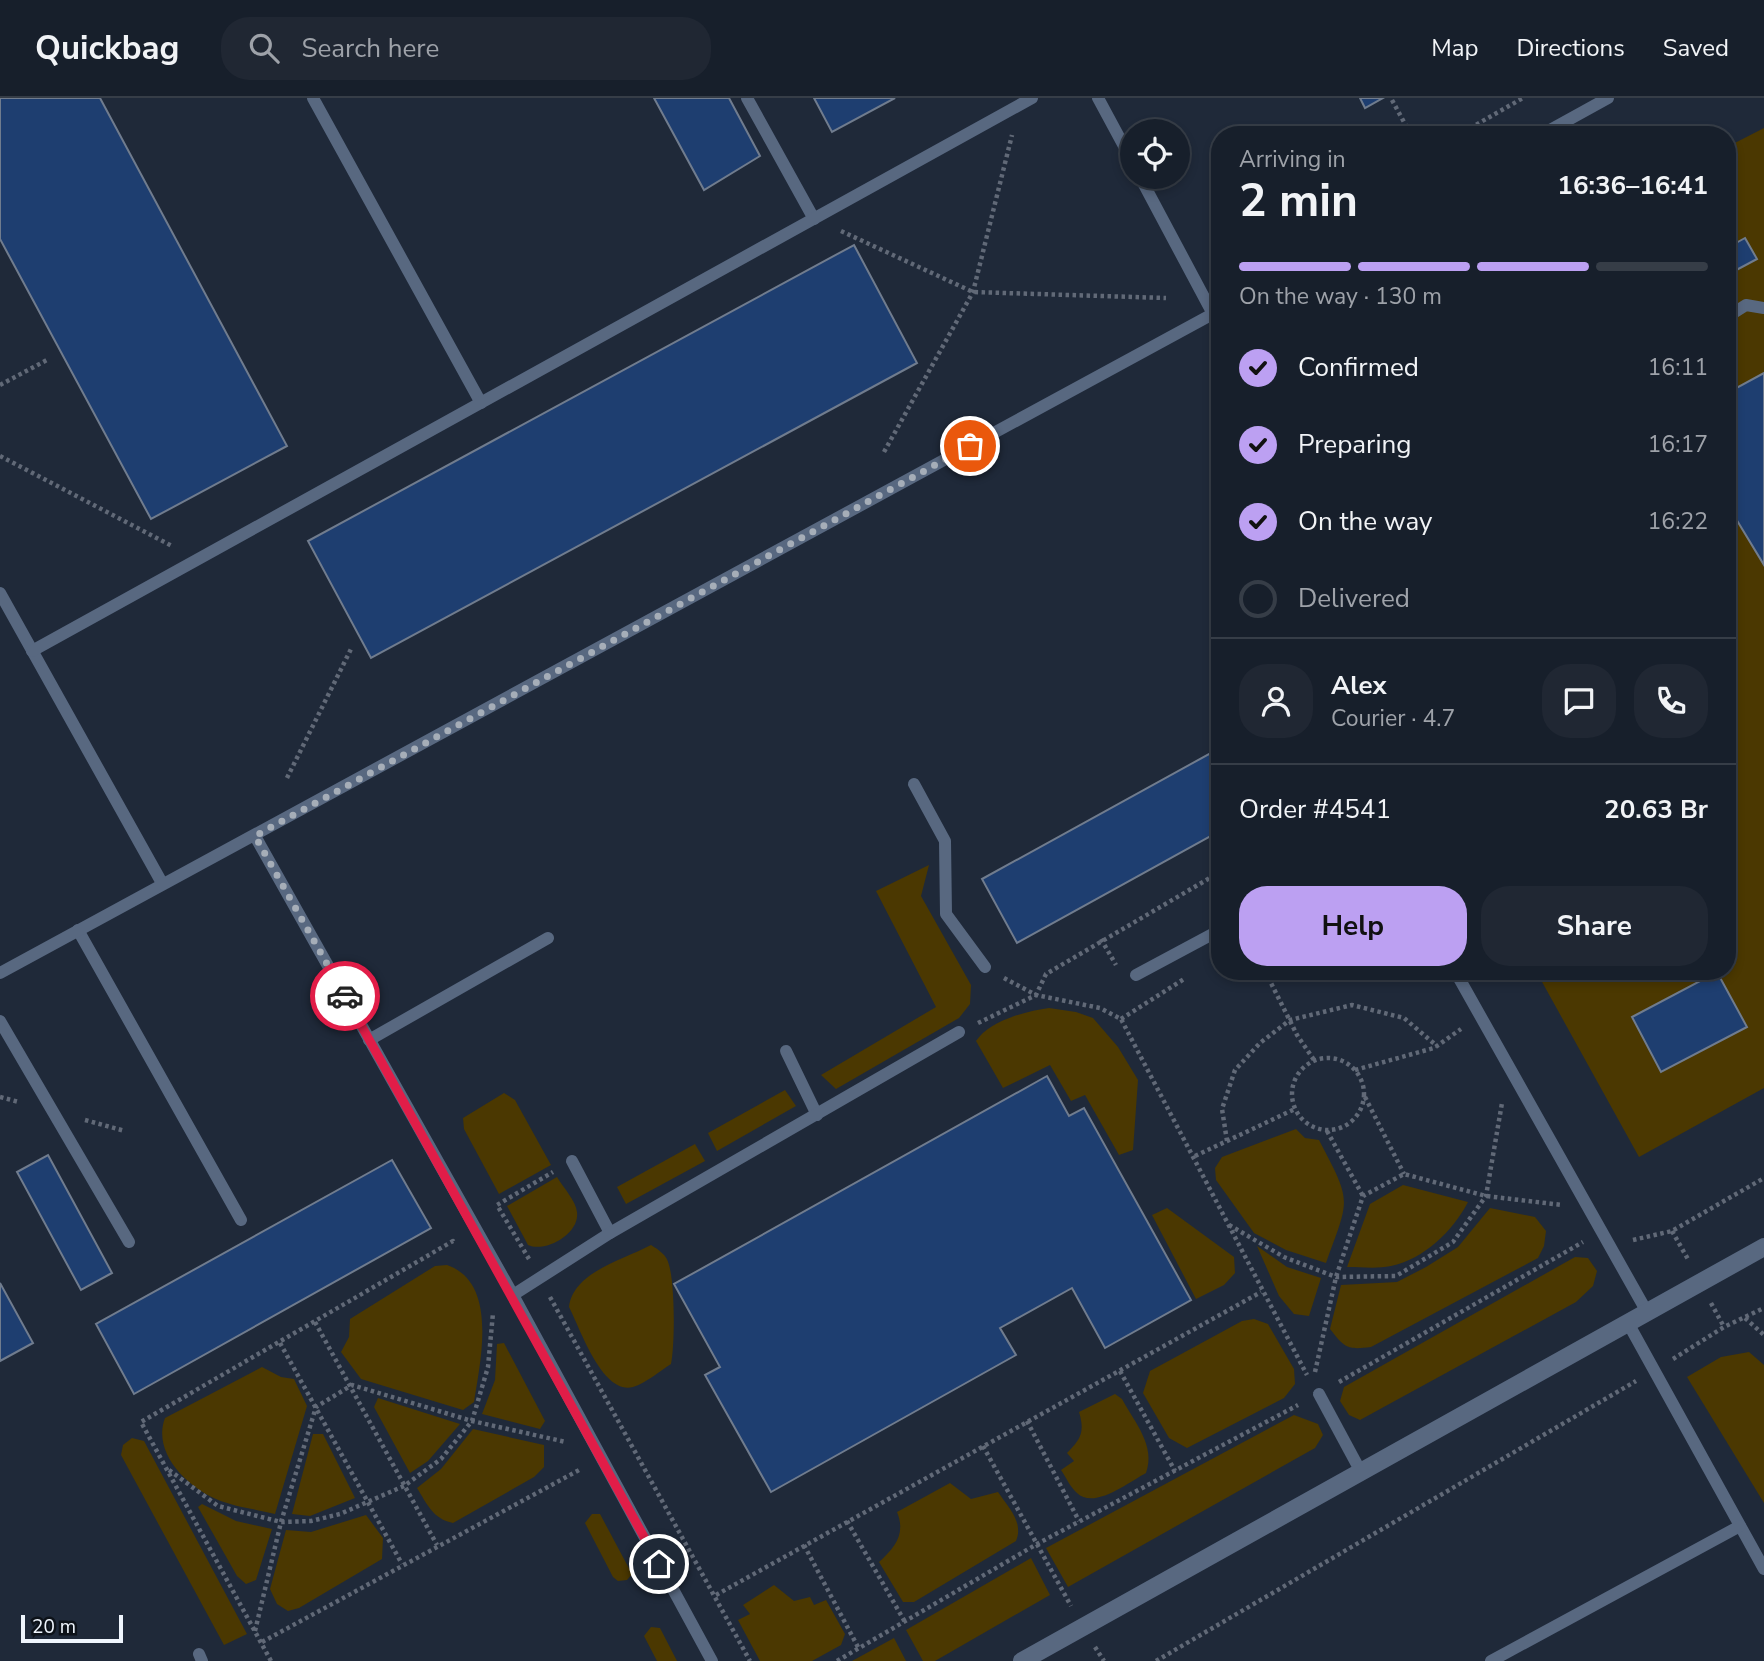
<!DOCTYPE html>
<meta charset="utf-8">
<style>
body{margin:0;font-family:"Nunito Sans",sans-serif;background:#202733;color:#f1f3f6;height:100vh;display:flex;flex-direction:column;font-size:26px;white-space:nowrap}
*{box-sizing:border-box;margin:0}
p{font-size:23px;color:#9ea2a9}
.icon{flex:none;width:38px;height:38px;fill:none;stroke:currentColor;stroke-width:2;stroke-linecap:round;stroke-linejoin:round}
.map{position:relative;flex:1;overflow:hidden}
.panel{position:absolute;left:1211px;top:28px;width:525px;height:854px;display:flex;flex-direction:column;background:#171f2b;border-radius:28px;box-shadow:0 4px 10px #0003,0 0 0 2px #363d47}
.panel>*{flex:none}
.fabs{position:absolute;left:1120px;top:21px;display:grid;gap:14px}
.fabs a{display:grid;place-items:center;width:70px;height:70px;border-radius:50%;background:#171f2b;box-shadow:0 4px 10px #0003,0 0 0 2px #363d47;font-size:35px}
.scale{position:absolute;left:21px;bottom:18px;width:102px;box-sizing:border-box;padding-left:7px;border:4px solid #eff5fd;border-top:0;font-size:19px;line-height:24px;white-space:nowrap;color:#eff5fd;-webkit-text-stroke:5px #0d1219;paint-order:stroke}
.pin{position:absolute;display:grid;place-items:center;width:60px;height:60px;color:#fff;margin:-30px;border:4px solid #fff;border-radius:50%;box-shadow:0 2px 7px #0007}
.courier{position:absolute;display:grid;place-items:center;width:70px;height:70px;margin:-35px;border:5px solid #e11d48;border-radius:50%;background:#fff;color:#222;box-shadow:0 2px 9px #0007}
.overview em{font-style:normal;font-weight:700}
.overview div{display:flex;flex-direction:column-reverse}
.overview{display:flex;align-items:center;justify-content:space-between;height:119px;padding:0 28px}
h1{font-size:46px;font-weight:700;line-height:52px}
.bar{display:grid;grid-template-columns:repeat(4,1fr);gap:10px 7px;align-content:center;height:84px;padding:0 28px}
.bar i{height:9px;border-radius:5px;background:#363d47}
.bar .active{background:#bca0f2}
.bar p{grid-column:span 4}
.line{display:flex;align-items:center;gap:18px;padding:0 28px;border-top:2px solid #363d47}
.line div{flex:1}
.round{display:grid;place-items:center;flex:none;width:74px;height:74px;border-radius:28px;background:#202733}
ol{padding:0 28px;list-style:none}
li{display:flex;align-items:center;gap:21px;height:77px}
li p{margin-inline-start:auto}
li .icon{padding:7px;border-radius:50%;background:#bca0f2;color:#111;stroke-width:4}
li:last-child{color:#9ea2a9}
li i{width:38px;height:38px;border:4px solid #363d47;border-radius:50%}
.primary-button{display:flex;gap:14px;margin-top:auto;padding:14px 28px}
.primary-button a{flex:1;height:80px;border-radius:28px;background:#bca0f2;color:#111;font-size:28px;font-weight:700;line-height:80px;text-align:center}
.primary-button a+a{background:#202733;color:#f1f3f6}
header{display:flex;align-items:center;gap:42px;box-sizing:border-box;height:98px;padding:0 35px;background:#171f2b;border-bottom:2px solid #363d47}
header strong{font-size:33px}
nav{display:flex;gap:38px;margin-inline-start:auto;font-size:24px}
.search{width:490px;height:63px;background:#202733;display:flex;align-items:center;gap:18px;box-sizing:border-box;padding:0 24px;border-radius:28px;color:#9ea2a9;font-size:26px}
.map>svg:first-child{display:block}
.green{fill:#4b3801}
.building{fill:#1e3e70;stroke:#707c8e;stroke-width:2}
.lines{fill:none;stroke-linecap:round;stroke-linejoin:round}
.path{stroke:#616977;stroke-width:4.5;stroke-dasharray:3.5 3.5;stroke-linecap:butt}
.lane{stroke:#586880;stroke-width:12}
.street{stroke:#586880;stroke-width:18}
.done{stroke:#a6aeb8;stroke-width:7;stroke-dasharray:0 12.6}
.route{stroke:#e11d48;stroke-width:9}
</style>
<header>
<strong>Quickbag</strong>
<div class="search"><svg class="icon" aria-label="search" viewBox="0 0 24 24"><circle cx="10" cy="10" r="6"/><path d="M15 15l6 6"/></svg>Search here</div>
<nav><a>Map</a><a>Directions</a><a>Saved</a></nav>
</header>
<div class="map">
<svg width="1764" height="1563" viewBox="0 0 1764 1563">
<rect width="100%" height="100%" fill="#1f2939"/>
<g class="green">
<polygon points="1764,30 1764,990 1639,1059 1536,873 1727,873 1727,49"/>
<polygon points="929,767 921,798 971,887 970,906 959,920 836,991 821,977 936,909 876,793"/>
<path d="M1049,910L1076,914L1093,920L1118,949L1138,982L1133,1052L1119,1057L1085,997L1071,1003L1050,967L1003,990L976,943C989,923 1026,913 1049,910Z"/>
<polygon points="785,992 796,1008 717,1053 708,1035"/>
<polygon points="504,995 515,1002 551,1067 499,1096 464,1031 463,1020"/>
<path d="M1296,1031L1305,1040L1319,1042C1352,1105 1350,1099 1326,1165L1286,1152L1254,1135L1216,1082L1215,1070L1222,1059Z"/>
<polygon points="695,1046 705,1063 626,1106 617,1089"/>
<path d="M557,1079C563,1089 576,1103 577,1114C580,1136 545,1155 528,1147L507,1108Z"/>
<path d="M1403,1087L1468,1104C1453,1133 1424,1161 1391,1168C1377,1171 1361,1169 1347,1169L1370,1106Z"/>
<polygon points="1167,1110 1234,1159 1235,1175 1224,1187 1196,1201 1152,1117"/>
<path d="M1490,1110L1535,1119L1546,1133L1544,1148L1538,1160L1371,1249C1347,1252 1345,1250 1330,1231L1341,1187L1397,1184L1426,1169L1458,1149Z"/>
<path d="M651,1147C659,1152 667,1157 669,1167C675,1187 675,1246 671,1266C660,1273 646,1285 633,1289C602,1297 580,1230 569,1209C573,1174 623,1162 651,1147Z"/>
<polygon points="1257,1148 1287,1169 1321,1180 1309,1218 1294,1216 1279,1198"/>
<polygon points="1575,1159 1588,1160 1597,1173 1593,1188 1576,1204 1360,1322 1349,1317 1340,1303 1344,1289"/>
<path d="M447,1167C499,1185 480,1264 474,1304L463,1312L361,1281L341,1254L349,1239L350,1221L435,1168Z"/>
<polygon points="1254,1221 1268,1226 1294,1271 1295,1286 1284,1300 1187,1350 1169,1340 1143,1295 1150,1273 1242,1223"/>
<polygon points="504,1245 545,1323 540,1331 482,1316 495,1282 497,1246"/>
<polygon points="1749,1254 1764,1267 1764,1405 1687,1279 1721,1259"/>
<path d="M262,1269L281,1279L294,1281L307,1308L275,1416C256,1411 234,1409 216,1401C186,1388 152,1354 165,1320Z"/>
<path d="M1115,1296L1122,1301C1135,1325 1156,1348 1146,1375C1129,1384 1094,1412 1077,1395C1070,1389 1066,1379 1061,1372L1074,1363L1067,1355C1081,1341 1085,1334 1079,1314Z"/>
<polygon points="378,1300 460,1326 428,1363 410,1375 374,1309"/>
<polygon points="1294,1317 1318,1326 1323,1337 1315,1350 1068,1489 1046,1450"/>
<path d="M473,1331L544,1347V1369L534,1379L453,1425C433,1421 427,1406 417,1390L441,1371Z"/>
<polygon points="313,1336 323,1336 355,1400 310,1418 292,1416"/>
<polygon points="132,1340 144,1343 247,1536 224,1547 121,1357 123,1347"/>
<path d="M950,1385L971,1401L998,1394C1008,1409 1024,1424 1016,1443L914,1504H903L879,1464C895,1449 906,1436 897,1414Z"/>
<polygon points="202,1406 236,1423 272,1431 256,1482 246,1486 237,1478 198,1409"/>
<polygon points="592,1416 600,1416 632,1476 627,1482 618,1483 613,1479 585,1425"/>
<polygon points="366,1417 383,1440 382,1461 299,1510 288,1513 277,1506 270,1491 286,1432 311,1434"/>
<polygon points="1031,1460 1050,1497 935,1563 923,1563 906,1532"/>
<polygon points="774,1487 794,1503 810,1499 814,1507 826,1502 845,1536 841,1547 812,1563 760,1563 738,1522 750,1516 743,1507"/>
<polygon points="651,1529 660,1530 677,1563 657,1563 644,1538"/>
<polygon points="894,1540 906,1563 852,1563"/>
</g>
<g class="building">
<polygon points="0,0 100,0 287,348 151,421 0,141"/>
<polygon points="654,0 729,0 760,58 704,92"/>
<polygon points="814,0 895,0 832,34"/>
<polygon points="1360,0 1383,0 1365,10"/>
<polygon points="1745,140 1757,161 1727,177 1727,150"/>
<polygon points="854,147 917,265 371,560 308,443"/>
<polygon points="1764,275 1764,467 1727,406 1727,295"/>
<polygon points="1220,650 1220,733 1017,845 982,781"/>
<polygon points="1717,874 1747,929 1661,974 1632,919"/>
<polygon points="1047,978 1069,1018 1084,1010 1191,1202 1105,1250 1072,1190 1000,1230 1016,1257 771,1394 705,1277 720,1269 674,1186"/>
<polygon points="48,1057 112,1175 81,1192 17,1074"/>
<polygon points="392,1062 431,1130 134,1296 96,1226"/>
<polygon points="0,1185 33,1245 0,1263"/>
</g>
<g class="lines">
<g class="path">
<polyline points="1392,2 1411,37"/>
<polyline points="1458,37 1523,0"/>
<polyline points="841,133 973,194 1166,200"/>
<polyline points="0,287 47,262"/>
<polyline points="884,354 973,194 1012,37"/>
<polyline points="0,358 172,448"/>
<polyline points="287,680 352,549"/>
<polyline points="1101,841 1116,867"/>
<polyline points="1265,873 1297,937 1314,962"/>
<polyline points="1004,880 1036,897 1046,876 1220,774"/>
<polyline points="1121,921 1184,881"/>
<polyline points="978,925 1036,897 1100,910 1121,921 1307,1277"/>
<circle cx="1328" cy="996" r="36"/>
<polyline points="1355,972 1434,950 1461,931"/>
<polyline points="0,999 19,1004"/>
<polyline points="1365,999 1404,1076"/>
<polyline points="85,1022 125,1033"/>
<polyline points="1327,1033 1363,1098"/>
<polyline points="1227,1043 1222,1011 1235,972 1260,945 1290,922 1352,907 1404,920 1437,948"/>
<polyline points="1195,1058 1295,1011"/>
<polyline points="1229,1127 1284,1159 1336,1179 1396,1178 1453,1144 1486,1098 1502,1005"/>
<polyline points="1672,1133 1689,1163"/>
<polyline points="1633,1142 1672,1133 1764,1080"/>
<polyline points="529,1161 497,1107 553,1074"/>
<polyline points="550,1199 750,1563"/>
<polyline points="1711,1205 1724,1229"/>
<polyline points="1745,1220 1764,1237"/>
<polyline points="315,1224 437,1447"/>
<polyline points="280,1245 402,1466"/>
<polyline points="1673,1261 1724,1229 1764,1210"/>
<polyline points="1120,1273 1175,1373"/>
<polyline points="1315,1274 1336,1179 1363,1098 1404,1076 1486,1098 1562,1107"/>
<polyline points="1339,1284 1583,1144"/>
<polyline points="1027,1323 1079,1423"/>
<polyline points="983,1348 1071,1508"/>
<polyline points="169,1372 218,1408 281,1424 311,1423 340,1416 404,1388 441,1361 472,1323 488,1269 493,1215"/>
<polyline points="847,1423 905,1524"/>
<polyline points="804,1447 859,1551"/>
<polyline points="716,1497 1261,1194"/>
<polyline points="255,1533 281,1424 316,1309 352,1287 472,1323 566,1344"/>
<polyline points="262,1544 581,1371"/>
<polyline points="1095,1549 1104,1563"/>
<polyline points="271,1563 141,1324 453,1143 455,1146"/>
<polyline points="837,1563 1037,1446 1298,1307"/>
<polyline points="1156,1563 1636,1283"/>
</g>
<g class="lane">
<polyline points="313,0 481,305"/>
<polyline points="747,0 814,121"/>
<polyline points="1098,0 1132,63"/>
<polyline points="1541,37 1608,0"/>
<polyline points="1140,79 1213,216"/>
<polyline points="1727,219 1746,207 1764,210"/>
<polyline points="0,495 162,785"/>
<polyline points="32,553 1032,0"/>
<polyline points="914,686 945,743 946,816 985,869"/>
<polyline points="255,738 513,1197 712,1563"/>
<polyline points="78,832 241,1122"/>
<polyline points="1455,873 1647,1214"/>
<polyline points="0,875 1220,212"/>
<polyline points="1136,877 1220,832"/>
<polyline points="0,923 129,1144"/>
<polyline points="369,942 548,840"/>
<polyline points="786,953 817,1017"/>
<polyline points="572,1063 610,1135"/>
<polyline points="513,1197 610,1135 959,934"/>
<polyline points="1628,1225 1764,1471"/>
<polyline points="1319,1296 1361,1374"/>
<polyline points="199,1556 202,1563"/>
<polyline points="1491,1563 1740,1428"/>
</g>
<polyline class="street" points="1022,1563 1764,1149"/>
</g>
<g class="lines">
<polyline class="done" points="345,898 255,738 970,348"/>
<polyline class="route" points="345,898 659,1466"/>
</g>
</svg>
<div class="fabs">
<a><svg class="icon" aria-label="locate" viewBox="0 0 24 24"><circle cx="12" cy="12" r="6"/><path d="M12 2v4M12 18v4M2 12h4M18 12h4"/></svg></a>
</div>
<div class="scale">20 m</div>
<div class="pin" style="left:970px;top:348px;background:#ea580c"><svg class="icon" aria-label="bag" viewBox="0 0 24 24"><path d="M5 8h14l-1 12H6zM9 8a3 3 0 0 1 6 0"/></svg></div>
<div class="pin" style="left:659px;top:1466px;background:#1f2937"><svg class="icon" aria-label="home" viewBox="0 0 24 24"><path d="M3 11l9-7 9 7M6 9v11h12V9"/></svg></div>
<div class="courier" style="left:345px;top:898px"><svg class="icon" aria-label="car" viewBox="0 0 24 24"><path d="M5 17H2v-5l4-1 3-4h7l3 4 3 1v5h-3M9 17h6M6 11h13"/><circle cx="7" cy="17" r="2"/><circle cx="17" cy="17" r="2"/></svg></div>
<section class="panel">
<div class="overview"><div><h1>2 min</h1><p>Arriving in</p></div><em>16:36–16:41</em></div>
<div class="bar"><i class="active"></i><i class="active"></i><i class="active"></i><i></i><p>On the way · 130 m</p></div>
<ol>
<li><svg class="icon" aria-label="check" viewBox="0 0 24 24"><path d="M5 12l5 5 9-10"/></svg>Confirmed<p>16:11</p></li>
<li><svg class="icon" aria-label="check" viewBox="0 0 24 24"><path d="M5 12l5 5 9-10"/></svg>Preparing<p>16:17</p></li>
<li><svg class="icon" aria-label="check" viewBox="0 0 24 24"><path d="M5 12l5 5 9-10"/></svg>On the way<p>16:22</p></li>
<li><i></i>Delivered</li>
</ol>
<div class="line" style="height:126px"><a class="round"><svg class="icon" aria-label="person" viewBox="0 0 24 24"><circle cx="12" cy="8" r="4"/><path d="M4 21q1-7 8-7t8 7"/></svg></a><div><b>Alex</b><p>Courier · 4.7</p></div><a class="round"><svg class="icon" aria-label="chat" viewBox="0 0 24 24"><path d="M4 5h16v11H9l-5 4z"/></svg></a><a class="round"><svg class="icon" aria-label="phone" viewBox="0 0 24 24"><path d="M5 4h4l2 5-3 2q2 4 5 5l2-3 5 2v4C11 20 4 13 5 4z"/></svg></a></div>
<div class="line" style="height:91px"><div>Order #4541</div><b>20.63 Br</b></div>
<div class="primary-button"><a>Help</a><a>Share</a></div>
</section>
</div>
